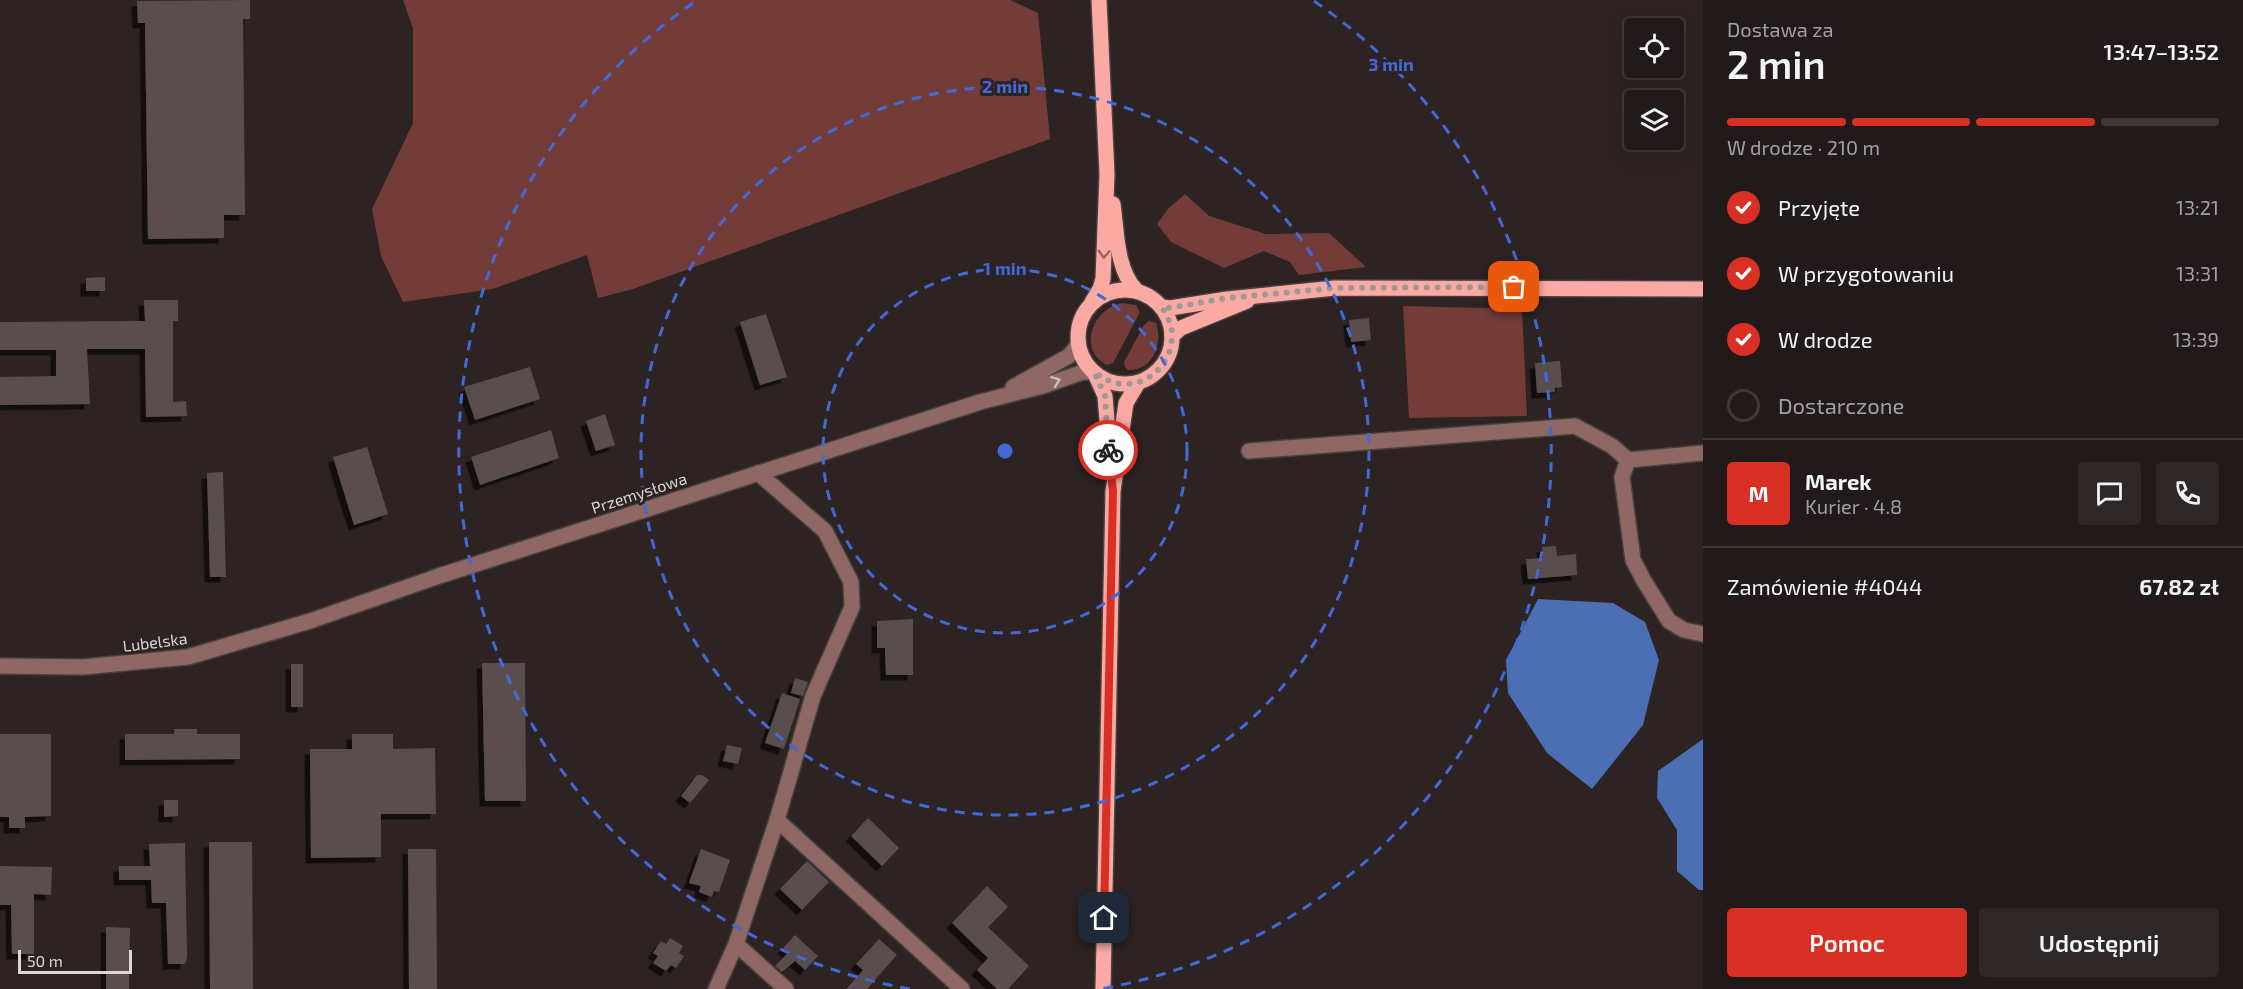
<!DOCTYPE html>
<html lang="pl">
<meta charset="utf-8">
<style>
body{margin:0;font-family:"Exo 2",sans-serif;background:#2e2727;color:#f1f3f6;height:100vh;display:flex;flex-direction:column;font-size:22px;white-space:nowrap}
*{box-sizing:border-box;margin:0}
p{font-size:20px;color:#a2a1a2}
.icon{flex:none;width:33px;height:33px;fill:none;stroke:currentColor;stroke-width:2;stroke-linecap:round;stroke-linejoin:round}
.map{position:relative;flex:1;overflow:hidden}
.details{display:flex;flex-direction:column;background:#221a1a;width:540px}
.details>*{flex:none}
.tools{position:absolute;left:1624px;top:18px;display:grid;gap:12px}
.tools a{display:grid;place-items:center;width:60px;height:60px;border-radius:6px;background:#221a1a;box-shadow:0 6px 24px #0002,0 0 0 2px #3f3839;font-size:30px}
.scale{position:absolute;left:18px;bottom:15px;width:114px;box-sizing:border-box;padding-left:6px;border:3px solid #ddd6d5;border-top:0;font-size:16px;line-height:21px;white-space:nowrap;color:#ddd6d5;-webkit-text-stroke:4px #2d2322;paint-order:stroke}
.pin{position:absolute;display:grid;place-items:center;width:51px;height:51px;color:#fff;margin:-26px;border-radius:12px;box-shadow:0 3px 9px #0006}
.courier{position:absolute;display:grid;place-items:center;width:60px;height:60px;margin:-30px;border:4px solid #d93025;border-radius:50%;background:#fff;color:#222;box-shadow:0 2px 8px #0007}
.headline em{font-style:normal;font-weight:600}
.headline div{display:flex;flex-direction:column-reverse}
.headline{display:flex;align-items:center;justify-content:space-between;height:102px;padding:0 24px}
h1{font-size:39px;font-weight:600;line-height:45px}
.bar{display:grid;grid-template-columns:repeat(4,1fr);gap:9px 6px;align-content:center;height:72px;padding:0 24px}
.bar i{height:8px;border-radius:4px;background:#3f3839}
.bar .active{background:#d93025}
.bar p{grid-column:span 4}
.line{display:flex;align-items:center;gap:15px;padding:0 24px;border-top:2px solid #3f3839}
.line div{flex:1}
.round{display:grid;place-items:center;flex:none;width:63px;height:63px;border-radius:6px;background:#2e2727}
ol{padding:0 24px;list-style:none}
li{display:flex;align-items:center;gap:18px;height:66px}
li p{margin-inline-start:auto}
li .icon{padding:6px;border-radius:50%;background:#d93025;color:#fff;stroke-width:4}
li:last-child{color:#a2a1a2}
li i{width:33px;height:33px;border:3px solid #3f3839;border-radius:50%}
.cta{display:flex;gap:12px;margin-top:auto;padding:12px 24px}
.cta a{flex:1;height:69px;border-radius:6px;background:#d93025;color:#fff;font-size:24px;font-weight:600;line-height:69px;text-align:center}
.cta a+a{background:#2e2727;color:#f1f3f6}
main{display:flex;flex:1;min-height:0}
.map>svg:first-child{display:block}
.green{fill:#733c39}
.water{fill:#4c6fb3}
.building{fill:#5a4e4d;filter:url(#shadow)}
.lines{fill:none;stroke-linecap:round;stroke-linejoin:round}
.minor-casing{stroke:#49403f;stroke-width:18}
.major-casing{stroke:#49403f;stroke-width:18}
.minor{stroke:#8f6864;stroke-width:15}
.major{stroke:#fbaaa3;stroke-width:15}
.oneway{stroke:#946662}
.oneway2{stroke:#cdc0be}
.done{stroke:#9f9796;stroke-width:6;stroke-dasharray:0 10.8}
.route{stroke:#d93025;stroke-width:8}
.ring{fill:none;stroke:#4369d7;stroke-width:3;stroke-dasharray:10 8}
.labels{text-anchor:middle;stroke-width:6;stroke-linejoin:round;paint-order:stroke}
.street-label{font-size:16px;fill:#ddd6d5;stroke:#2d2322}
.centre{fill:#4369d7;stroke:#2d2322;stroke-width:3}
.ring-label{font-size:18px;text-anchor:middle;font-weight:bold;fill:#4369d7;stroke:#2d2322;stroke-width:6;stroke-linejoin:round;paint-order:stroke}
</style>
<main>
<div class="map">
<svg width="1703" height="989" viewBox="0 0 1703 989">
<defs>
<filter id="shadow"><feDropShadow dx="-5.5" dy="5.5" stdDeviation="0" flood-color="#0009"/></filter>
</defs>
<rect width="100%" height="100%" fill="#2d2322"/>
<g class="green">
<polygon points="403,0 1010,0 1038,13 1050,139 633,289 598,298 587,255 493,289 403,302 381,256 372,209 413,123 413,28"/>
<polygon points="1185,194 1209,216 1266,234 1329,233 1366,267 1299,275 1290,262 1264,251 1224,268 1171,242 1157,224 1168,209"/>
<path d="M1123,303L1136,305L1140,312L1113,363L1107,365C1077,350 1092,308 1123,303Z"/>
<polygon points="1403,306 1522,309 1527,416 1409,418"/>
<path d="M1149,321L1156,323C1163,344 1153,371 1128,370L1125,367L1124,362L1144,325Z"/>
</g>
<g class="water">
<polygon points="1538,599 1613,603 1645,622 1659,660 1643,725 1592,789 1547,753 1508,693 1506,660"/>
<polygon points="1703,739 1703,890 1699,890 1677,871 1677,830 1657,798 1658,771"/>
</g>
<g class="building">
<polygon points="250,0 250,19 243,19 245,215 224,215 224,238 148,239 145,23 138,23 137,1"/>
<polygon points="105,277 105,291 86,291 86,278"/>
<polygon points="144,300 178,300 178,321 173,321 173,402 186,401 187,416 146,417 145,349 87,349 90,404 0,405 0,377 56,376 56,350 0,350 0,322 145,321"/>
<polygon points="766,314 787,377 760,385 740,322"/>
<polygon points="1369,318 1371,340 1351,342 1349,320"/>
<polygon points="1560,361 1562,387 1555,388 1555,392 1537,393 1535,363"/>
<polygon points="530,367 540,399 475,420 464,387"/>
<polygon points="605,414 615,445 596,451 586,421"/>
<polygon points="551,430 559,458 480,485 471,457"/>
<polygon points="367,447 388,514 354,525 333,457"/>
<polygon points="223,472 226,577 210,577 207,473"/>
<polygon points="1556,546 1557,556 1576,554 1577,575 1528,579 1526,559 1543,558 1542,547"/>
<polygon points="913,619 913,675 886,675 885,648 877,648 877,621"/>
<polygon points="482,663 525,663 526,801 485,801"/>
<rect x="291" y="664" width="12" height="43"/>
<polygon points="795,678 808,682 803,696 791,693"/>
<polygon points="782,693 800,699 784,749 765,743"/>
<polygon points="174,729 197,729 197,734 240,734 240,759 125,760 125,734 174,734"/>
<polygon points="0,734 51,734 51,816 25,817 25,828 9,828 9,817 0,817"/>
<polygon points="352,734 393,734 393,749 435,748 436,814 381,814 381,857 311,858 310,749 352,749"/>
<polygon points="727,745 742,748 738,764 723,761"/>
<polygon points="697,775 702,775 709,780 690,803 681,796"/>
<polygon points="164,800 178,800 178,816 164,817"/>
<polygon points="868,818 899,848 882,866 851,836"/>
<polygon points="209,842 252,842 253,989 210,989"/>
<polygon points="185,843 187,957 185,964 168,964 166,903 152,903 151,880 119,880 119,866 150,866 149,844"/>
<polygon points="408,849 436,849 437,989 409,989"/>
<polygon points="701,849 730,860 719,892 714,891 712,897 699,892 701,886 689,883"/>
<polygon points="807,861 829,882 802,910 780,889"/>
<polygon points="0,866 52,867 51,895 34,894 34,954 12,954 11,905 0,905"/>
<polygon points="987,886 1008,907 988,927 1029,966 1008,989 997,989 977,970 988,958 952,923"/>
<polygon points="106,927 130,928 129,989 106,989"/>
<polygon points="795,935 818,956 805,970 795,961 782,972 775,966 788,953 783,948"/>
<polygon points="670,938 683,946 679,953 684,956 676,968 671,965 666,971 653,963 658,956 653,953 661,941 666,944"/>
<polygon points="879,939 897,955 867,989 846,989 863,970 856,964"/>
</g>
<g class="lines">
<g class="minor-casing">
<g id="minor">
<polyline points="1013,387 1069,356 1078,345"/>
<polyline points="1249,451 1575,426 1612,446 1628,460 1703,453"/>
<polyline points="1628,460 1622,477 1633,560 1644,581 1669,621 1684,630 1703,634"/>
<polyline points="0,666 83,667 188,657 310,621 439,576 980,402 1043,386 1083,372 1094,372"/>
<polyline points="777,820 962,989"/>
<polyline points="736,944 786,989"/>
<polyline points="716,989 736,944 777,820 813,696 852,607 851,582 825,531 758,473"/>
</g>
</g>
<g class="major-casing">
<g id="major">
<path d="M1113,204C1117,231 1116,269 1136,290"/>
<circle cx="1125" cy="337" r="47"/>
<polyline points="1092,302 1100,289 1103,279 1107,174 1099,0"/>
<polyline points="1162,307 1170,308 1227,299 1335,288 1703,289"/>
<polyline points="1172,336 1181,328 1247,301"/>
<polyline points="1095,374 1105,396 1111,471"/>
<polyline points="1103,989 1113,491 1126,403 1138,383"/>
</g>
</g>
<use href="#minor" class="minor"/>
<use href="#major" class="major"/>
</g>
<defs><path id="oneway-chevron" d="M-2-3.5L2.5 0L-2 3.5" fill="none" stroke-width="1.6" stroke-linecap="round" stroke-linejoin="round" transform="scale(1.5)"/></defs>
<use class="oneway" href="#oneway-chevron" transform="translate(1104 254) rotate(92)"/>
<use class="oneway2" href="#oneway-chevron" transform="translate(1056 381) rotate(-20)"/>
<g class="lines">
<path class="done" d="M1108,450L1105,396L1094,372C1103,378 1112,384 1124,384C1150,385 1171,363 1172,337C1173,326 1167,316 1162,307L1170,308L1227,298L1335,288L1514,287"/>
<polyline class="route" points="1104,918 1113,491 1108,450"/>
</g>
<g class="ring">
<circle cx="1005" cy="451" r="182"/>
<circle cx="1005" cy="451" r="364"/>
<path d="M910 989A546 546 0 0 1 696 1M1314 1A546 546 0 0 1 1100 989"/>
</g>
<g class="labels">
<g class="street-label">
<text transform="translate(639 493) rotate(-18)" y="6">Przemysłowa</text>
<text transform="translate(155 642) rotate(-7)" y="6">Lubelska</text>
</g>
</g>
<circle cx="1005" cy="451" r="9" class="centre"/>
<g class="ring-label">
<text x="1391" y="71">3 min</text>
<text x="1005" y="93">2 min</text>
<text x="1005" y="275">1 min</text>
</g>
</svg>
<div class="tools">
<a><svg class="icon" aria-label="locate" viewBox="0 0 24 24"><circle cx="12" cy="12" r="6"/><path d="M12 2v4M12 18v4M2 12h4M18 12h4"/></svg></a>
<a><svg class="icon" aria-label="layers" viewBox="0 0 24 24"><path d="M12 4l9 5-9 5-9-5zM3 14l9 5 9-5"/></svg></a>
</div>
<div class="scale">50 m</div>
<div class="pin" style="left:1514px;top:287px;background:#ea580c"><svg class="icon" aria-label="bag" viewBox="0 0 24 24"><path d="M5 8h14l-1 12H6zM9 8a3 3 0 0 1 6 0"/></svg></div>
<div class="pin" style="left:1104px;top:918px;background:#1f2937"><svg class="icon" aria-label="home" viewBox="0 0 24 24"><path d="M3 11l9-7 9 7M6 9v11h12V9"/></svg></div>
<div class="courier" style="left:1108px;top:450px"><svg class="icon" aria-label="bike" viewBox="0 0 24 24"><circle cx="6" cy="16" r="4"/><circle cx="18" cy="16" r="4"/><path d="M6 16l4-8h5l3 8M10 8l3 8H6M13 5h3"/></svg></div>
</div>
<section class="details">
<div class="headline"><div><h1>2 min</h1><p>Dostawa za</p></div><em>13:47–13:52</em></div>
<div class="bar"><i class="active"></i><i class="active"></i><i class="active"></i><i></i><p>W drodze · 210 m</p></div>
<ol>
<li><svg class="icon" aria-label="check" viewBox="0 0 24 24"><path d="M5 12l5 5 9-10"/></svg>Przyjęte<p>13:21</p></li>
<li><svg class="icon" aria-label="check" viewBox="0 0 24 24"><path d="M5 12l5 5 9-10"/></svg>W przygotowaniu<p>13:31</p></li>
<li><svg class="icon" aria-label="check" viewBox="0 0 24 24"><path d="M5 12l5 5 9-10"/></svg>W drodze<p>13:39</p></li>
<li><i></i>Dostarczone</li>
</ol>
<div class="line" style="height:108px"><b class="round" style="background:#d93025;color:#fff">M</b><div><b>Marek</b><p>Kurier · 4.8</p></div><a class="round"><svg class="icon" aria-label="chat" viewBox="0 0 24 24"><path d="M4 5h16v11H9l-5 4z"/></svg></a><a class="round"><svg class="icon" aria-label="phone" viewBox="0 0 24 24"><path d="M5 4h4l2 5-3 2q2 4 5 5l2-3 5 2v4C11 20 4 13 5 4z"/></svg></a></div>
<div class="line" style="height:78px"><div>Zamówienie #4044</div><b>67.82 zł</b></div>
<div class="cta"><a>Pomoc</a><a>Udostępnij</a></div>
</section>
</main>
